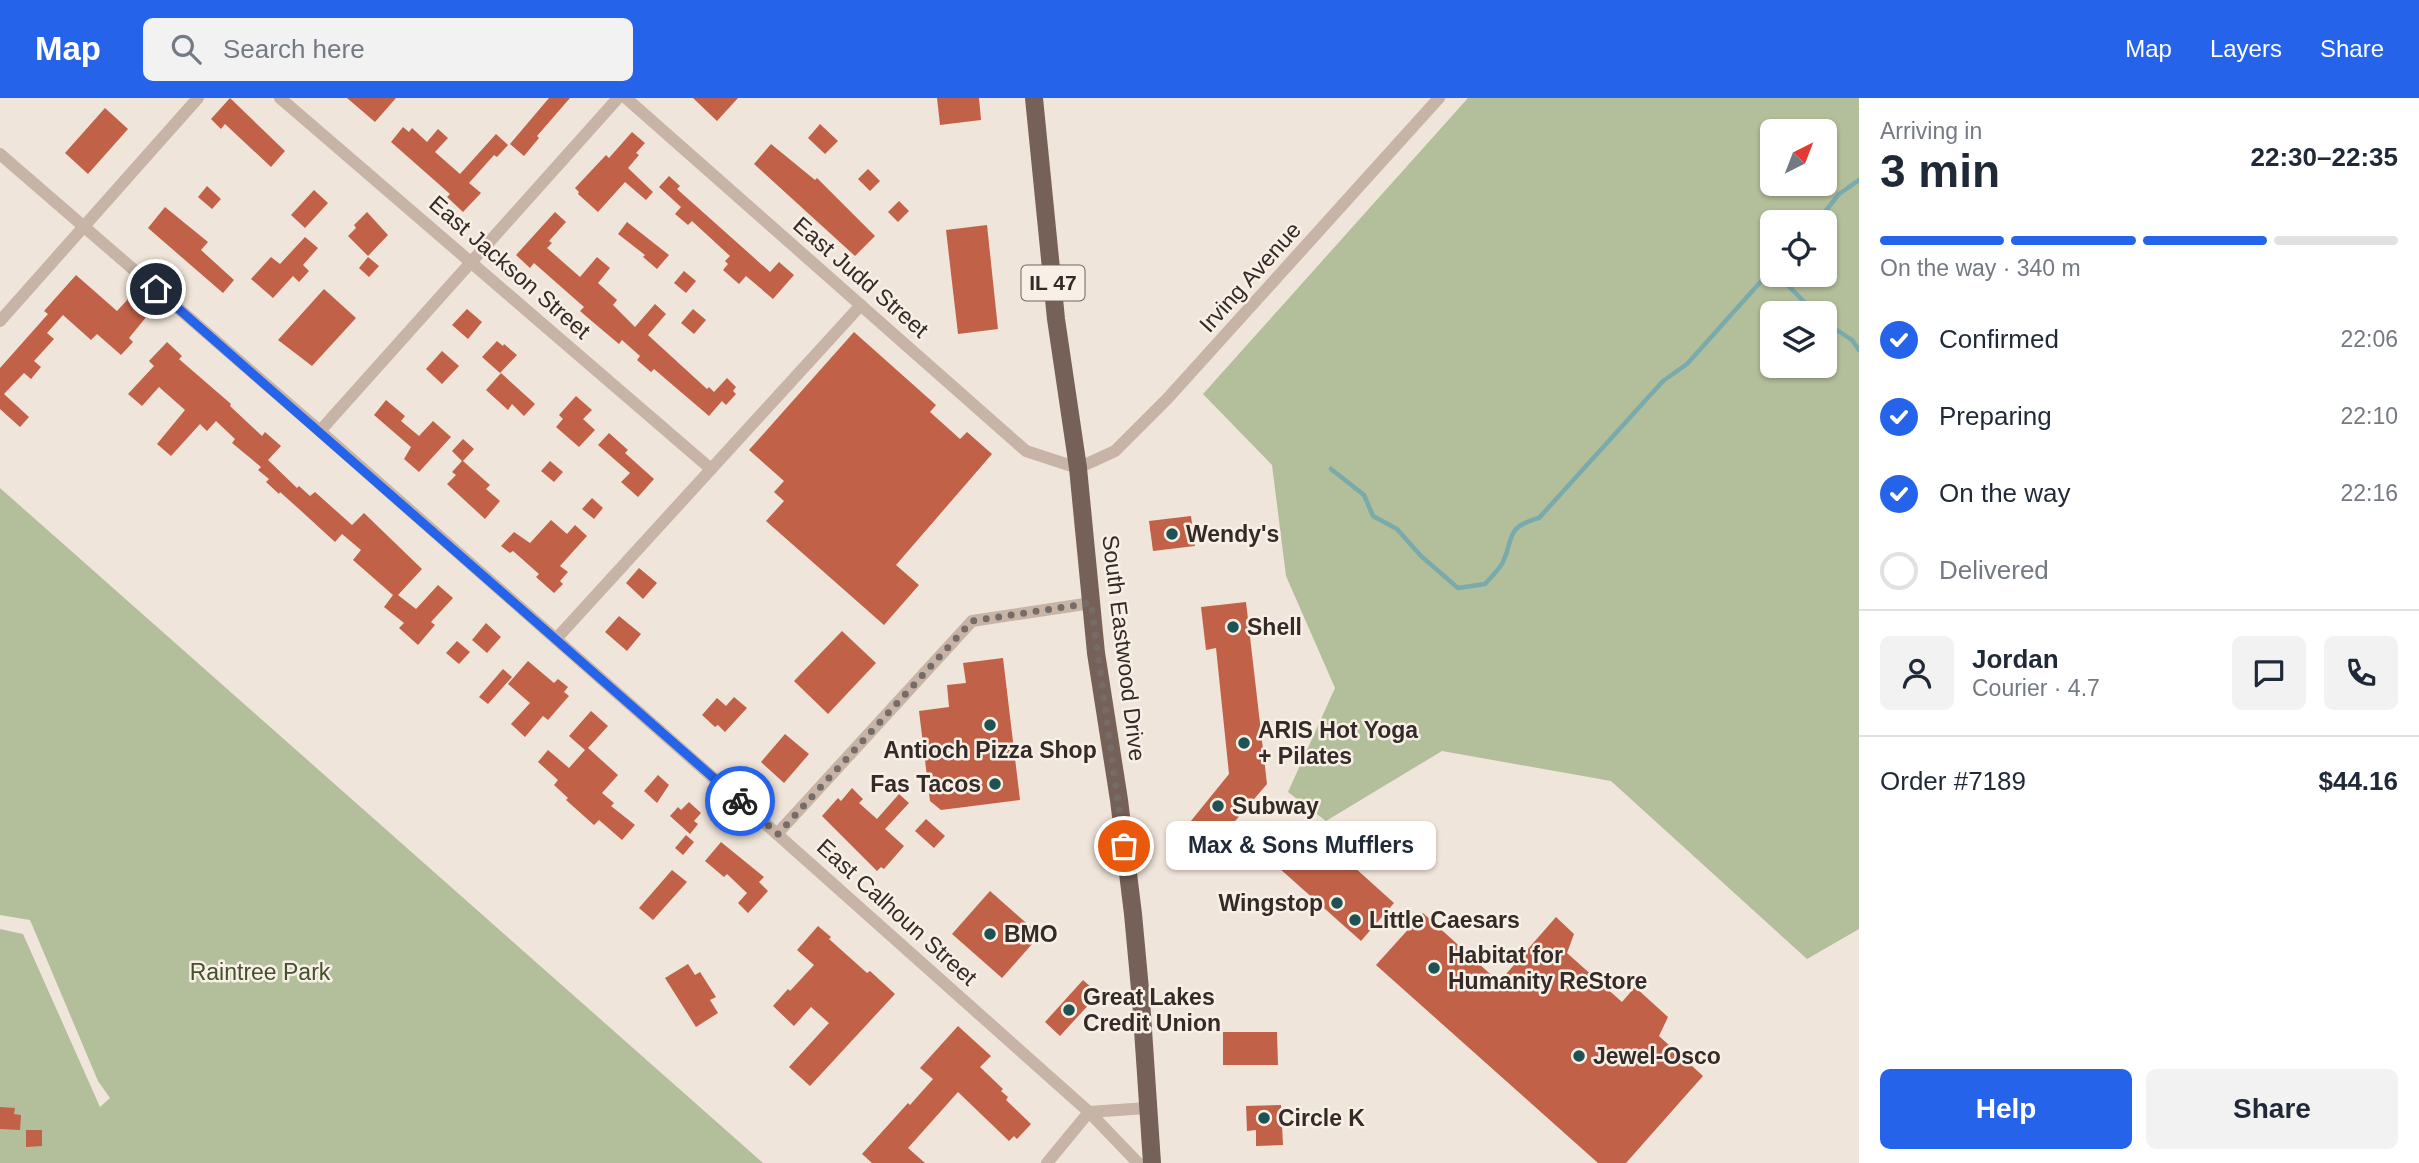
<!DOCTYPE html>
<meta charset="utf-8">
<style>
body{margin:0;font-family:Helvetica,sans-serif;background:#f2f2f3;color:#1f2937;height:100vh;display:flex;flex-direction:column;font-size:26px;white-space:nowrap}
*{box-sizing:border-box;margin:0}
p{font-size:23px;color:#747a83}
.icon{flex:none;width:38px;height:38px;fill:none;stroke:currentColor;stroke-width:2;stroke-linecap:round;stroke-linejoin:round}
.map{position:relative;flex:1;overflow:hidden}
.side{display:flex;flex-direction:column;background:#fff;width:560px}
.side>*{flex:none}
.needle{width:46px;rotate:42deg}
.fabs{position:absolute;left:1760px;top:21px;display:grid;gap:14px}
.fabs a{display:grid;place-items:center;width:77px;height:77px;border-radius:10px;background:#fff;box-shadow:0 2px 5px #0004;font-size:35px}
.pin{position:absolute;display:grid;place-items:center;width:60px;height:60px;color:#fff;margin:-30px;border:4px solid #fff;border-radius:50%;box-shadow:0 2px 7px #0007}
.courier{position:absolute;display:grid;place-items:center;width:70px;height:70px;margin:-35px;border:5px solid #2563eb;border-radius:50%;background:#fff;color:#222;box-shadow:0 2px 9px #0007}
.bubble{position:absolute;height:49px;border-radius:10px;background:#fff;box-shadow:0 2px 5px #0004;font-size:23px;font-weight:600;line-height:49px;text-align:center}
.overview em{font-style:normal;font-weight:600}
.overview div{display:flex;flex-direction:column-reverse}
.overview{display:flex;align-items:center;justify-content:space-between;height:119px;padding:0 21px}
h1{font-size:46px;font-weight:600;line-height:52px}
.bar{display:grid;grid-template-columns:repeat(4,1fr);gap:10px 7px;align-content:center;height:84px;padding:0 21px}
.bar i{height:9px;border-radius:5px;background:#e0e1e3}
.bar .selected{background:#2563eb}
.bar p{grid-column:span 4}
.line{display:flex;align-items:center;gap:18px;padding:0 21px;border-top:2px solid #e0e1e3}
.line div{flex:1}
.round{display:grid;place-items:center;flex:none;width:74px;height:74px;border-radius:10px;background:#f2f2f3}
ol{padding:0 21px;list-style:none}
li{display:flex;align-items:center;gap:21px;height:77px}
li p{margin-inline-start:auto}
li .icon{padding:7px;border-radius:50%;background:#2563eb;color:#fff;stroke-width:4}
li:last-child{color:#747a83}
li i{width:38px;height:38px;border:4px solid #e0e1e3;border-radius:50%}
.primary-button{display:flex;gap:14px;margin-top:auto;padding:14px 21px}
.primary-button a{flex:1;height:80px;border-radius:10px;background:#2563eb;color:#fff;font-size:28px;font-weight:600;line-height:80px;text-align:center}
.primary-button a+a{background:#f2f2f3;color:#1f2937}
header{display:flex;align-items:center;gap:42px;box-sizing:border-box;height:98px;padding:0 35px;background:#2563eb;color:#fff}
header strong{font-size:33px}
nav{display:flex;gap:38px;margin-inline-start:auto;font-size:24px}
.search{width:490px;height:63px;background:#f2f2f3;display:flex;align-items:center;gap:18px;box-sizing:border-box;padding:0 24px;border-radius:10px;color:#747a83;font-size:26px}
main{display:flex;flex:1;min-height:0}
.map>svg:first-child{display:block}
.green{fill:#b3be9a;fill-rule:evenodd}
.lines{fill:none;stroke-linecap:round;stroke-linejoin:round}
.stream{stroke:#7aabac;stroke-width:4.5}
.building{fill:#c16147}
.street{stroke:#c7b4a6;stroke-width:12}
.primary{stroke:#756158;stroke-width:18}
.done{stroke:#766b66;stroke-width:7;stroke-dasharray:0 12.6}
.route{stroke:#2563eb;stroke-width:9}
.poi-dot{fill:#1e5253;stroke:#f8efe6;stroke-width:2.5}
.labels{text-anchor:middle;stroke-width:5;stroke-linejoin:round;paint-order:stroke}
.shield{fill:#f8efe6;stroke:#6f6560;stroke-width:2}
.shield-label{font-size:21px;font-weight:bold;fill:#342a27}
.street-label{font-size:23px;fill:#342a27;stroke:#f8efe6}
.poi-label{font-size:23px;font-weight:bold;fill:#342a27;stroke:#f8efe6;text-anchor:start}
.park-label{font-size:23px;fill:#44512c;stroke:#f8efe6}
</style>
<header>
<strong>Map</strong>
<div class="search"><svg class="icon" aria-label="search" viewBox="0 0 24 24"><circle cx="10" cy="10" r="6"/><path d="M15 15l6 6"/></svg>Search here</div>
<nav><a>Map</a><a>Layers</a><a>Share</a></nav>
</header>
<main>
<div class="map">
<svg width="1859" height="1065" viewBox="0 0 1859 1065">
<rect width="100%" height="100%" fill="#f0e5da"/>
<g class="green">
<path d="M1468,0H1859V831L1807,861L1611,683L1442,653L1326,723L1288,694L1335,590L1286,478L1272,367L1203,296ZM1825,33V86H1773V33ZM1825,124V177H1773V124ZM1825,215V268H1773V215Z"/>
<polygon points="0,390 763,1065 0,1065 0,831 23,836 100,1009 110,1000 98,983 30,822 0,817"/>
</g>
<g class="lines">
<g class="stream">
<polyline points="1817,124 1839,96 1859,82"/>
<polyline points="1778,177 1815,215"/>
<polyline points="1825,224 1852,242 1859,252"/>
<path d="M1331,371L1364,397L1373,418L1397,431L1421,458L1458,490L1485,486C1491,479 1499,472 1503,464C1514,440 1505,429 1539,420L1663,283L1687,266L1773,170"/>
</g>
</g>
<g class="building">
<polygon points="230,0 285,53 271,69 225,26 221,31 211,21"/>
<polygon points="347,0 396,0 375,24"/>
<polygon points="549,0 570,0 537,38 539,40 524,58 510,46"/>
<polygon points="693,0 738,0 717,23"/>
<polygon points="937,0 979,0 981,22 940,27"/>
<polygon points="105,10 128,31 88,76 65,55"/>
<polygon points="820,26 838,43 825,56 808,40"/>
<polygon points="403,29 409,34 412,30 427,44 438,31 448,40 435,54 460,76 496,36 508,47 497,59 494,57 469,85 481,95 463,114 447,99 450,96 391,44"/>
<polygon points="632,34 645,45 636,55 639,57 628,70 653,94 646,102 625,84 598,114 578,96 579,94 575,90 606,57 609,60"/>
<polygon points="771,46 815,82 817,80 875,138 855,158 754,66"/>
<polygon points="868,71 880,83 870,93 858,81"/>
<polygon points="669,78 680,88 677,91 770,174 779,164 794,177 773,201 746,178 739,186 723,172 728,166 725,163 730,158 692,123 688,127 675,116 681,109 659,89"/>
<polygon points="207,88 221,101 212,111 198,99"/>
<polygon points="314,92 328,105 305,130 291,117"/>
<polygon points="899,103 909,113 898,124 888,114"/>
<polygon points="165,109 208,144 201,152 234,182 223,195 148,130"/>
<polygon points="367,114 388,137 368,158 348,138 356,130 354,127"/>
<polygon points="555,114 566,124 549,143 552,145 547,150 580,179 597,159 610,170 598,185 617,202 613,207 635,229 655,206 666,216 648,237 707,291 709,289 714,294 727,280 736,289 733,293 736,296 726,307 722,303 709,318 654,271 651,274 637,262 640,258 622,242 619,246 594,225 580,213 584,209 534,165 530,170 516,157"/>
<polygon points="627,124 669,157 657,171 643,159 645,157 618,136"/>
<polygon points="987,127 998,231 958,236 946,132"/>
<polygon points="305,139 318,150 303,167 309,173 299,184 293,178 273,200 251,181 271,159 280,166"/>
<polygon points="368,159 379,168 369,179 359,170"/>
<polygon points="684,173 696,183 686,195 674,185"/>
<polygon points="76,177 117,213 128,201 147,218 129,240 133,244 121,257 97,236 91,242 63,217 47,235 54,241 34,263 41,269 31,281 24,275 4,296 29,319 20,329 0,311 0,270 48,216 44,213"/>
<polygon points="324,191 356,220 312,268 278,242"/>
<polygon points="467,211 482,224 468,241 452,227"/>
<polygon points="693,211 706,222 694,236 681,225"/>
<polygon points="854,234 936,307 930,314 960,341 967,334 992,356 896,467 919,487 884,527 766,423 784,403 774,394 784,383 749,352"/>
<polygon points="497,243 503,248 504,246 517,257 500,275 482,259"/>
<polygon points="167,244 182,258 179,261 231,306 230,308 262,338 265,334 281,348 268,362 297,390 299,388 310,398 315,394 352,427 364,415 422,471 398,497 416,511 438,487 453,500 431,524 435,527 418,547 399,530 404,525 384,509 393,497 353,462 361,452 342,436 335,444 299,411 280,394 279,396 266,384 269,381 258,372 261,369 232,345 235,341 216,323 207,333 200,326 171,358 157,346 185,312 159,289 142,308 128,296 154,268 149,263"/>
<polygon points="442,253 459,268 442,286 426,271"/>
<polygon points="501,275 535,306 524,318 512,306 508,312 486,292"/>
<polygon points="576,298 592,312 583,321 595,332 579,349 556,329 563,321 559,317"/>
<polygon points="386,302 405,318 401,323 419,338 433,323 451,339 419,374 404,361 411,349 374,317"/>
<polygon points="609,335 628,352 625,355 654,381 638,399 621,384 630,375 598,347"/>
<polygon points="463,341 474,351 463,363 490,387 486,391 500,403 485,421 447,386 456,377 452,374 462,363 452,353"/>
<polygon points="550,363 563,374 554,384 541,373"/>
<polygon points="592,400 603,410 594,421 582,411"/>
<polygon points="1191,418 1195,448 1153,453 1149,423"/>
<polygon points="551,422 567,436 575,427 587,438 560,468 568,474 560,483 563,486 554,495 536,479 539,476 513,453 510,455 501,448 514,434 530,445"/>
<polygon points="639,470 657,485 643,501 626,485"/>
<polygon points="1246,504 1267,686 1224,736 1215,729 1198,748 1182,734 1229,676 1216,550 1206,552 1201,509"/>
<polygon points="619,518 641,536 627,553 605,534"/>
<polygon points="486,525 501,539 487,555 472,542"/>
<polygon points="842,533 876,565 828,616 794,583"/>
<polygon points="457,543 470,554 459,566 446,555"/>
<polygon points="1003,560 1020,702 941,712 930,703 919,613 949,609 947,587 966,585 963,565"/>
<polygon points="528,563 554,585 558,581 568,589 564,594 569,598 548,622 543,618 525,639 511,626 530,605 508,586"/>
<polygon points="503,571 512,579 488,606 479,599"/>
<polygon points="734,599 747,610 725,634 718,627 715,629 702,617 717,600 726,608"/>
<polygon points="591,613 608,628 588,650 618,677 602,695 614,705 611,708 635,727 622,742 599,722 594,727 566,702 568,700 554,687 558,682 538,664 548,652 569,670 585,652 569,638"/>
<polygon points="785,636 809,656 784,685 761,664"/>
<polygon points="658,677 669,687 657,705 644,693"/>
<polygon points="852,690 863,701 859,705 877,721 899,696 909,705 885,731 904,748 884,771 881,769 877,773 822,718 838,700 841,703"/>
<polygon points="689,704 701,715 694,723 698,726 690,736 670,718 678,709 681,712"/>
<polygon points="926,721 945,738 934,750 915,733"/>
<polygon points="1303,723 1394,805 1361,843 1269,761"/>
<polygon points="686,737 694,744 683,757 675,750"/>
<polygon points="721,744 764,779 759,784 768,793 748,815 738,805 747,795 727,776 724,779 705,763"/>
<polygon points="672,772 687,784 653,822 639,810"/>
<polygon points="990,793 1040,837 1002,880 952,836"/>
<polygon points="1423,815 1499,884 1556,819 1574,836 1567,855 1622,904 1635,889 1668,919 1659,938 1703,978 1626,1065 1598,1065 1376,867"/>
<polygon points="818,828 831,839 829,841 867,875 870,873 895,896 810,988 789,969 829,925 811,909 794,928 773,908 788,891 790,893 814,867 797,852"/>
<polygon points="688,866 695,877 700,874 716,899 710,902 718,915 696,929 665,880"/>
<polygon points="1083,882 1091,889 1093,902 1060,938 1045,924"/>
<polygon points="958,928 991,958 980,969 1003,991 1001,993 1008,999 1006,1002 1031,1026 1017,1041 1014,1038 1009,1043 958,994 908,1050 925,1065 872,1065 862,1056 908,1005 910,1007 933,981 920,970"/>
<polygon points="1223,934 1277,934 1278,967 1223,967"/>
<polygon points="1281,1007 1283,1047 1256,1048 1256,1032 1247,1033 1246,1008"/>
<polygon points="0,1009 15,1010 14,1016 21,1017 20,1032 0,1031"/>
<polygon points="26,1032 42,1032 42,1048 26,1049"/>
</g>
<g class="lines">
<g class="street">
<polyline points="280,0 711,371"/>
<polyline points="626,0 1026,353 1078,370 1115,353 1168,300 1439,0"/>
<polyline points="0,56 320,333 777,736 1089,1014 1138,1065"/>
<polyline points="0,223 198,0"/>
<polyline points="320,333 618,0"/>
<polyline points="556,541 861,207"/>
<polyline points="777,736 972,523 1091,505"/>
<polyline points="1089,1014 1147,1010"/>
<polyline points="1047,1065 1089,1014"/>
</g>
<polyline class="primary" points="1034,0 1056,221 1078,370 1096,555 1119,702 1133,816 1141,902 1152,1065"/>
</g>
<g class="lines">
<polyline class="done" points="740,703 778,736 972,523 1091,505 1124,748"/>
<polyline class="route" points="156,191 740,703"/>
</g>
<g class="poi-dot">
<circle cx="1172" cy="436" r="7"/>
<circle cx="1233" cy="529" r="7"/>
<circle cx="990" cy="627" r="7"/>
<circle cx="1244" cy="645" r="7"/>
<circle cx="995" cy="686" r="7"/>
<circle cx="1218" cy="708" r="7"/>
<circle cx="1337" cy="805" r="7"/>
<circle cx="1355" cy="822" r="7"/>
<circle cx="990" cy="836" r="7"/>
<circle cx="1434" cy="870" r="7"/>
<circle cx="1069" cy="912" r="7"/>
<circle cx="1579" cy="958" r="7"/>
<circle cx="1264" cy="1020" r="7"/>
</g>
<g class="labels">
<rect class="shield" x="1021.5" y="167.5" width="63" height="35" rx="5"/>
<g class="shield-label">
<text x="1053" y="192">IL 47</text>
</g>
<g class="street-label">
<text transform="translate(510 169) rotate(41)" y="8">East Jackson Street</text>
<text transform="translate(861 179) rotate(41)" y="8">East Judd Street</text>
<text transform="translate(1250 179) rotate(-48)" y="8">Irving Avenue</text>
<text transform="translate(1124 550) rotate(83)" y="8">South Eastwood Drive</text>
<text transform="translate(897 814) rotate(42)" y="8">East Calhoun Street</text>
</g>
<g class="poi-label">
<text x="1186" y="444">Wendy's</text>
<text x="1247" y="537">Shell</text>
<text x="1258" y="640">ARIS Hot Yoga<tspan x="1258" dy="26">+ Pilates</tspan></text>
<text x="990" y="660" text-anchor="middle">Antioch Pizza Shop</text>
<text x="981" y="694" text-anchor="end">Fas Tacos</text>
<text x="1232" y="716">Subway</text>
<text x="1323" y="813" text-anchor="end">Wingstop</text>
<text x="1369" y="830">Little Caesars</text>
<text x="1004" y="844">BMO</text>
<text x="1448" y="865">Habitat for<tspan x="1448" dy="26">Humanity ReStore</tspan></text>
<text x="1083" y="907">Great Lakes<tspan x="1083" dy="26">Credit Union</tspan></text>
<text x="1593" y="966">Jewel-Osco</text>
<text x="1278" y="1028">Circle K</text>
</g>
<g class="park-label">
<text x="260" y="882">Raintree Park</text>
</g>
</g>
</svg>
<div class="fabs">
<a><svg class="needle" viewBox="-14 -14 28 28"><path d="M0-13l5 13h-10z" fill="#e53935"/><path d="M0 13l5-13h-10z" fill="#747a83"/></svg></a>
<a><svg class="icon" aria-label="locate" viewBox="0 0 24 24"><circle cx="12" cy="12" r="6"/><path d="M12 2v4M12 18v4M2 12h4M18 12h4"/></svg></a>
<a><svg class="icon" aria-label="layers" viewBox="0 0 24 24"><path d="M12 4l9 5-9 5-9-5zM3 14l9 5 9-5"/></svg></a>
</div>
<div class="pin" style="left:1124px;top:748px;background:#ea580c"><svg class="icon" aria-label="bag" viewBox="0 0 24 24"><path d="M5 8h14l-1 12H6zM9 8a3 3 0 0 1 6 0"/></svg></div>
<div class="pin" style="left:156px;top:191px;background:#1f2937"><svg class="icon" aria-label="home" viewBox="0 0 24 24"><path d="M3 11l9-7 9 7M6 9v11h12V9"/></svg></div>
<div class="courier" style="left:740px;top:703px"><svg class="icon" aria-label="bike" viewBox="0 0 24 24"><circle cx="6" cy="16" r="4"/><circle cx="18" cy="16" r="4"/><path d="M6 16l4-8h5l3 8M10 8l3 8H6M13 5h3"/></svg></div>
<div class="bubble" style="left:1166px;top:723px;width:270px">Max &amp; Sons Mufflers</div>
</div>
<section class="side">
<div class="overview"><div><h1>3 min</h1><p>Arriving in</p></div><em>22:30–22:35</em></div>
<div class="bar"><i class="selected"></i><i class="selected"></i><i class="selected"></i><i></i><p>On the way · 340 m</p></div>
<ol>
<li><svg class="icon" aria-label="check" viewBox="0 0 24 24"><path d="M5 12l5 5 9-10"/></svg>Confirmed<p>22:06</p></li>
<li><svg class="icon" aria-label="check" viewBox="0 0 24 24"><path d="M5 12l5 5 9-10"/></svg>Preparing<p>22:10</p></li>
<li><svg class="icon" aria-label="check" viewBox="0 0 24 24"><path d="M5 12l5 5 9-10"/></svg>On the way<p>22:16</p></li>
<li><i></i>Delivered</li>
</ol>
<div class="line" style="height:126px"><a class="round"><svg class="icon" aria-label="person" viewBox="0 0 24 24"><circle cx="12" cy="8" r="4"/><path d="M4 21q1-7 8-7t8 7"/></svg></a><div><b>Jordan</b><p>Courier · 4.7</p></div><a class="round"><svg class="icon" aria-label="chat" viewBox="0 0 24 24"><path d="M4 5h16v11H9l-5 4z"/></svg></a><a class="round"><svg class="icon" aria-label="phone" viewBox="0 0 24 24"><path d="M5 4h4l2 5-3 2q2 4 5 5l2-3 5 2v4C11 20 4 13 5 4z"/></svg></a></div>
<div class="line" style="height:91px"><div>Order #7189</div><b>$44.16</b></div>
<div class="primary-button"><a>Help</a><a>Share</a></div>
</section>
</main>
